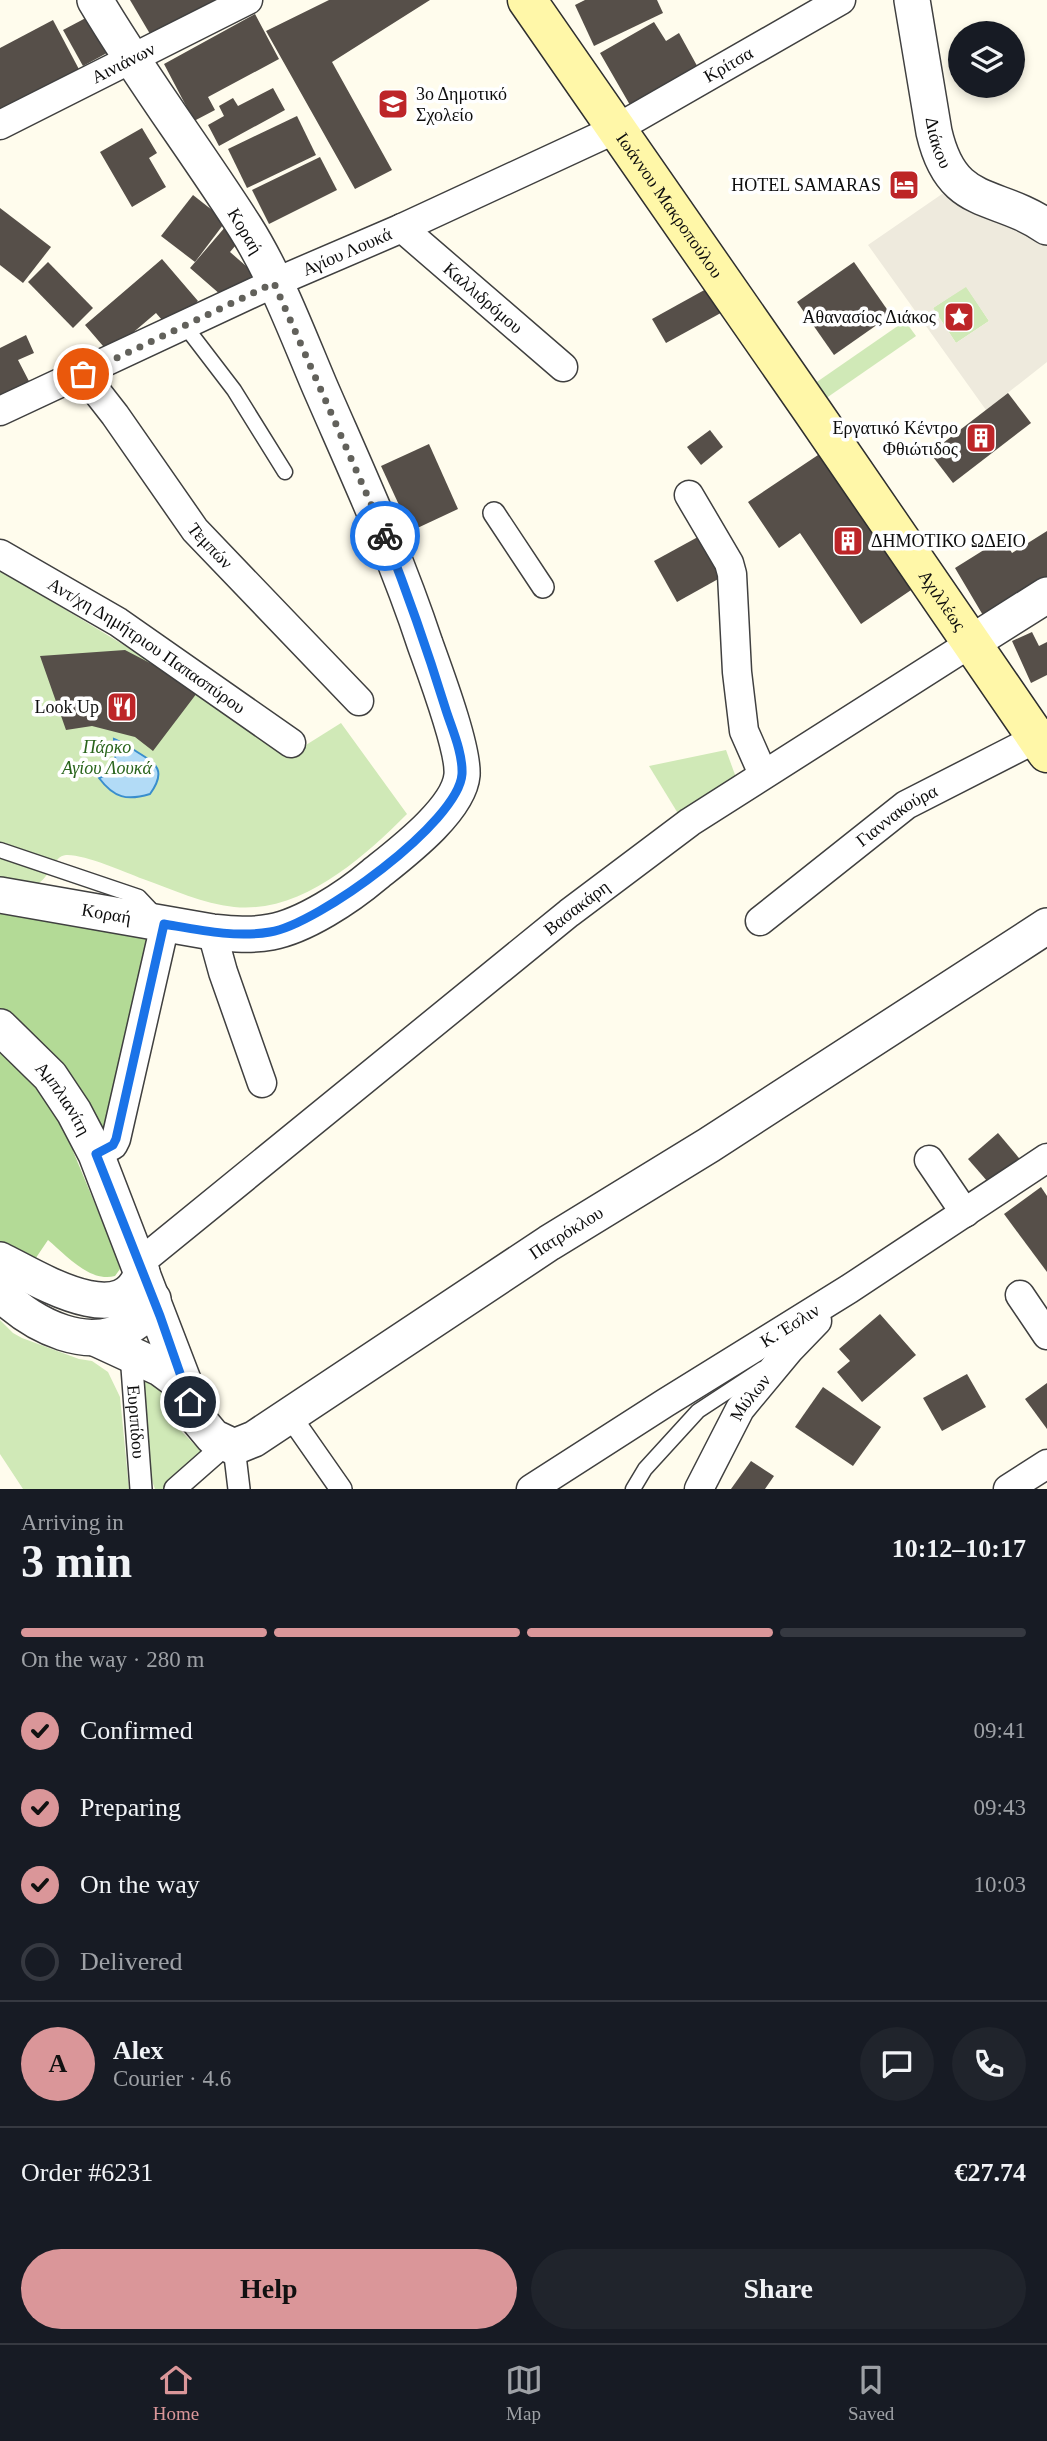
<!DOCTYPE html>
<meta charset="utf-8">
<style>
body{margin:0;font-family:"Times New Roman",serif;background:#20242c;color:#f1f3f6;height:100vh;display:flex;flex-direction:column;font-size:26px;white-space:nowrap}
*{box-sizing:border-box;margin:0}
p{font-size:23px;color:#9ea1a6}
.icon{flex:none;width:38px;height:38px;fill:none;stroke:currentColor;stroke-width:2;stroke-linecap:round;stroke-linejoin:round}
.map{position:relative;height:1489px;overflow:hidden}
.details{display:flex;flex-direction:column;background:#171b24;flex:1}
.details>*{flex:none}
.buttons{position:absolute;left:948px;top:21px;display:grid;gap:14px}
.buttons a{display:grid;place-items:center;width:77px;height:77px;border-radius:50%;background:#171b24;box-shadow:0 4px 10px #0003;font-size:35px}
.pin{position:absolute;display:grid;place-items:center;width:60px;height:60px;color:#fff;margin:-30px;border:4px solid #fff;border-radius:50%;box-shadow:0 2px 7px #0007}
.courier{position:absolute;display:grid;place-items:center;width:70px;height:70px;margin:-35px;border:5px solid #1a73e8;border-radius:50%;background:#fff;color:#222;box-shadow:0 2px 9px #0007}
.head em{font-style:normal;font-weight:600}
.head div{display:flex;flex-direction:column-reverse}
.head{display:flex;align-items:center;justify-content:space-between;height:119px;padding:0 21px}
h1{font-size:46px;font-weight:600;line-height:52px}
.bar{display:grid;grid-template-columns:repeat(4,1fr);gap:10px 7px;align-content:center;height:84px;padding:0 21px}
.bar i{height:9px;border-radius:5px;background:#363941}
.bar .selected{background:#da9699}
.bar p{grid-column:span 4}
.line{display:flex;align-items:center;gap:18px;padding:0 21px;border-top:2px solid #363941}
.line div{flex:1}
.round{display:grid;place-items:center;flex:none;width:74px;height:74px;border-radius:37px;background:#20242c}
ol{padding:0 21px;list-style:none}
li{display:flex;align-items:center;gap:21px;height:77px}
li p{margin-inline-start:auto}
li .icon{padding:7px;border-radius:50%;background:#da9699;color:#111;stroke-width:4}
li:last-child{color:#9ea1a6}
li i{width:38px;height:38px;border:4px solid #363941;border-radius:50%}
.action{display:flex;gap:14px;margin-top:auto;padding:14px 21px}
.action a{flex:1;height:80px;border-radius:42px;background:#da9699;color:#111;font-size:28px;font-weight:600;line-height:80px;text-align:center}
.action a+a{background:#20242c;color:#f1f3f6}
.tab-bar{display:flex;justify-content:space-around;align-items:center;height:98px;border-top:2px solid #363941;background:#171b24;font-size:19px;color:#9ea1a6}
.tab-bar a{display:grid;justify-items:center;gap:4px}
.tab-bar .selected{color:#da9699}
.map>svg:first-child{display:block}
.green{fill:#d0e9b7}
.forest{fill:#b3da96}
.plaza{fill:#eeeadd;fill-rule:evenodd}
.water{fill:#b2dbf6;stroke:#398ecd;stroke-width:2}
.building{fill:#564f49}
.lines{fill:none;stroke-linecap:round;stroke-linejoin:round}
.service-casing{stroke:#404040;stroke-width:17}
.pedestrian-casing{stroke:#404040;stroke-width:24}
.minor-casing{stroke:#404040;stroke-width:31}
.tertiary-casing{stroke:#404040;stroke-width:38}
.secondary-casing{stroke:#2f2f2f;stroke-width:41}
.service{stroke:#fff;stroke-width:14}
.pedestrian{stroke:#fff;stroke-width:21}
.minor{stroke:#fff;stroke-width:28}
.tertiary{stroke:#fff;stroke-width:35}
.secondary{stroke:#fff7a8;stroke-width:38}
.done{stroke:#62615b;stroke-width:7;stroke-dasharray:0 12.6}
.route{stroke:#1a73e8;stroke-width:9}
.labels{text-anchor:middle;stroke-width:7;stroke-linejoin:round;paint-order:stroke}
.street-label{font-size:18px;fill:#0d0d0d;stroke:#fff}
.poi-label{font-size:18px;fill:#0d0d0d;stroke:#fff;text-anchor:end}
.park-label{font-size:18px;font-style:italic;fill:#2a651d;stroke:#fff}
</style>
<div class="map">
<svg width="1047" height="1489" viewBox="0 0 1047 1489">
<rect width="100%" height="100%" fill="#fffced"/>
<g class="green">
<polygon points="966,286 989,321 956,343 933,308"/>
<polygon points="905,321 916,336 822,401 811,386"/>
<path d="M0,570L175,676L290,755L341,723L407,814C363,858 301,914 234,907C203,904 172,889 143,879C125,872 84,854 66,855C53,856 49,879 37,884C27,889 11,886 0,885Z"/>
<polygon points="726,750 738,783 682,820 649,766"/>
<polygon points="0,1320 13,1333 22,1338 79,1359 92,1361 108,1372 120,1397 129,1489 23,1489 0,1454"/>
<polygon points="141,1367 161,1381 177,1427 203,1453 164,1489 155,1489 149,1473"/>
</g>
<path class="forest" d="M0,910L120,928L147,940L111,1134L73,1151L112,1245L120,1269L115,1276C90,1283 66,1255 48,1240L0,1311Z"/>
<path class="plaza" d="M958,183L1047,227V362L986,410L868,245ZM966,287L989,321L956,343L933,308Z"/>
<path class="water" d="M114,739C121,742 127,746 134,750C155,763 168,769 150,794C127,801 114,798 99,778L116,771Z"/>
<g class="building">
<polygon points="130,0 221,0 153,39"/>
<polygon points="329,0 430,0 332,62 392,170 355,189 266,31"/>
<polygon points="585,0 657,0 663,13 594,46 575,5"/>
<polygon points="99,11 118,47 83,66 63,30"/>
<polygon points="255,14 279,59 208,97 215,110 194,121 164,64"/>
<polygon points="53,20 82,75 0,118 0,48"/>
<polygon points="654,22 666,41 679,33 701,73 634,112 600,53"/>
<polygon points="273,88 285,110 219,146 208,125 224,116 219,106 233,98 238,106"/>
<polygon points="297,116 316,155 247,188 228,149"/>
<polygon points="142,128 157,153 149,158 166,187 132,207 100,152"/>
<polygon points="320,157 337,190 269,224 252,190"/>
<polygon points="193,195 226,221 195,262 161,236"/>
<polygon points="0,208 51,247 23,283 0,265"/>
<polygon points="232,219 247,232 230,252 254,273 229,302 190,268"/>
<polygon points="162,259 198,301 168,327 156,313 109,353 85,325"/>
<polygon points="48,262 93,308 73,328 28,282"/>
<polygon points="854,262 891,315 834,355 797,302"/>
<polygon points="717,283 728,309 666,343 652,319"/>
<polygon points="26,335 34,353 18,360 32,387 0,402 0,348"/>
<polygon points="1008,393 1031,423 953,483 930,453"/>
<polygon points="710,430 723,447 701,465 687,447"/>
<polygon points="429,444 458,509 411,531 381,466"/>
<polygon points="827,449 920,584 861,624 800,533 779,548 748,502"/>
<polygon points="1047,531 1047,585 987,622 955,568 1003,538 1012,553"/>
<polygon points="707,532 729,573 677,602 654,561"/>
<polygon points="1032,632 1039,646 1047,642 1047,675 1031,683 1012,641"/>
<polygon points="125,650 200,689 153,751 135,737 92,726 66,730 40,656"/>
<polygon points="998,1133 1024,1164 994,1189 968,1159"/>
<polygon points="1041,1187 1047,1196 1047,1272 1004,1214"/>
<polygon points="880,1314 916,1355 862,1402 837,1372 850,1361 839,1349"/>
<polygon points="967,1374 986,1407 942,1431 923,1398"/>
<polygon points="1047,1383 1047,1429 1025,1399"/>
<polygon points="823,1387 881,1427 853,1466 795,1427"/>
<polygon points="751,1461 774,1476 765,1489 731,1489"/>
</g>
<g class="lines">
<g class="service-casing">
<g id="service">
<polyline points="185,326 234,390 285,472"/>
<polyline points="0,850 139,897 156,915"/>
<polyline points="633,1489 645,1469 698,1411 762,1369"/>
</g>
</g>
<g class="pedestrian-casing">
<g id="pedestrian">
<polyline points="494,513 543,587"/>
<path id="s1" d="M131,1354L141,1489"/>
<polyline points="290,1416 341,1489"/>
<polyline points="234,1447 239,1489"/>
<polyline points="175,1489 225,1445"/>
</g>
</g>
<g class="minor-casing">
<g id="minor">
<path id="s2" d="M0,125L248,0"/>
<path id="s3" d="M402,228L563,367"/>
<path id="s4" d="M83,374L115,415L195,530L359,701"/>
<path id="s5" d="M0,411L274,283L402,228L616,129L841,0"/>
<polyline points="689,495 729,563 732,574 737,672 744,731 763,774"/>
<path id="s6" d="M0,554L118,622L291,743"/>
<path id="s7" d="M760,921L906,805L1047,733"/>
<polyline points="212,932 223,972 262,1083"/>
<polyline points="96,1154 113,1145 116,1139 165,924"/>
<polyline points="929,1160 965,1213"/>
<path id="s8" d="M138,1264L569,913L690,822L971,643"/>
<polyline points="1020,1295 1047,1335"/>
<path id="s9" d="M531,1489L665,1403L849,1289L1047,1158"/>
<path id="s10" d="M699,1489L740,1409L789,1350L817,1321"/>
<polyline points="1008,1489 1047,1464"/>
</g>
</g>
<g class="tertiary-casing">
<g id="tertiary">
<path id="s11" d="M912,0L934,132C952,210 995,191 1047,227"/>
<polyline points="971,643 1047,595"/>
<path id="s12" d="M0,895L212,932C232,934 251,936 271,932C304,926 348,897 374,875C400,854 459,810 462,775C464,749 435,672 425,644C396,556 357,472 320,387C297,333 276,276 245,227C196,150 141,78 95,0"/>
<path id="s13" d="M0,1027L50,1076L74,1112L96,1154L198,1419L213,1437L234,1447L254,1439L549,1243L709,1145L1047,926"/>
<path d="M0,1260C35,1277 123,1334 142,1272"/>
<path d="M0,1293C33,1325 90,1356 133,1324C142,1318 150,1311 153,1299"/>
<polyline points="95,1338 160,1368 183,1385"/>
</g>
</g>
<g class="secondary-casing">
<g id="secondary">
<path id="s14" d="M527,0L813,412L1047,753"/>
</g>
</g>
<use href="#service" class="service"/>
<use href="#pedestrian" class="pedestrian"/>
<use href="#minor" class="minor"/>
<use href="#tertiary" class="tertiary"/>
<use href="#secondary" class="secondary"/>
</g>
<g class="lines">
<polyline class="done" points="83,374 274,283 385,536"/>
<path class="route" d="M190,1402L160,1316L96,1154L113,1145L116,1139L164,924C199,930 235,938 270,932C317,925 459,822 462,774C463,752 451,727 445,707C427,649 407,592 385,536"/>
</g>
<defs>
<g id="school-square" transform="scale(1.575)"><rect x="-9" y="-9" width="18" height="18" rx="4" fill="#bd2528" stroke="#fff"/><path d="M0-5L7-2L0 1L-7-2ZM-4 1L0 2.5L4 1V4Q0 6-4 4Z" fill="#fff"/></g>
<g id="hotel-square" transform="scale(1.575)"><rect x="-9" y="-9" width="18" height="18" rx="4" fill="#bd2528" stroke="#fff"/><path d="M-6-4.5h1.5V1H6V5H4.5V3h-9V5H-6ZM-4 0a1.8 1.8 0 1 1 3.6 0ZM.5 0V-2.5h3Q6-2.5 6 0Z" fill="#fff"/></g>
<g id="sight-square" transform="scale(1.575)"><rect x="-9" y="-9" width="18" height="18" rx="4" fill="#bd2528" stroke="#fff"/><path d="M0-6L1.8-2.2L6-1.7L2.9 1.2L3.7 5.4L0 3.3L-3.7 5.4L-2.9 1.2L-6-1.7L-1.8-2.2Z" fill="#fff"/></g>
<g id="building-square" transform="scale(1.575)"><rect x="-9" y="-9" width="18" height="18" rx="4" fill="#bd2528" stroke="#fff"/><path d="M-4-6H4V6H1V3H-1V6H-4ZM-2.5-4.3h1.7v1.8h-1.7ZM.8-4.3h1.7v1.8H.8ZM-2.5-1h1.7V.8h-1.7ZM.8-1h1.7V.8H.8Z" fill="#fff"/></g>
<g id="restaurant-square" transform="scale(1.575)"><rect x="-9" y="-9" width="18" height="18" rx="4" fill="#bd2528" stroke="#fff"/><path d="M-5-6h1v4h1v-4h1v4h1v-4h1v5L-1.5 .5V6h-2V.5L-5-1ZM5-6V6H3V1.5H1.5Q1.5-4 5-6Z" fill="#fff"/></g>
</defs>
<g fill-rule="evenodd">
<use href="#school-square" x="393" y="104"/>
<use href="#hotel-square" x="904" y="185"/>
<use href="#sight-square" x="959" y="317"/>
<use href="#building-square" x="981" y="438"/>
<use href="#building-square" x="848" y="541"/>
<use href="#restaurant-square" x="122" y="707"/>
</g>
<g class="labels">
<g class="street-label">
<text dy="6" stroke="none"><textPath href="#s2" startOffset="138">Αινιάνων</textPath></text>
<text dy="6" stroke="none"><textPath href="#s5" startOffset="807">Κρίτσα</textPath></text>
<text dy="6" stroke="none"><textPath href="#s11" startOffset="145">Διάκου</textPath></text>
<text dy="6" stroke="none"><textPath href="#s14" startOffset="250">Ιωάννου Μακροπούλου</textPath></text>
<text transform="translate(245 231) rotate(59)" y="6">Κοραή</text>
<text dy="6" stroke="none"><textPath href="#s5" startOffset="382">Αγίου Λουκά</textPath></text>
<text dy="6" stroke="none"><textPath href="#s3" startOffset="107">Καλλιδρόμου</textPath></text>
<text dy="6" stroke="none"><textPath href="#s4" startOffset="214">Τεμπών</textPath></text>
<text dy="6" stroke="none"><textPath href="#s14" startOffset="730">Αχιλλέως</textPath></text>
<text dy="6" stroke="none"><textPath href="#s6" startOffset="173">Αντ/χη Δημήτριου Παπασπύρου</textPath></text>
<text dy="6" stroke="none"><textPath href="#s7" startOffset="173">Γιαννακούρα</textPath></text>
<text dy="6" stroke="none"><textPath href="#s8" startOffset="565">Βασακάρη</textPath></text>
<text dy="6" stroke="none"><textPath href="#s12" startOffset="108">Κοραή</textPath></text>
<text dy="6" stroke="none"><textPath href="#s13" startOffset="96">Αμπλιανίτη</textPath></text>
<text dy="6" stroke="none"><textPath href="#s13" startOffset="887">Πατρόκλου</textPath></text>
<text dy="6" stroke="none"><textPath href="#s9" startOffset="306">K. Έσλιν</textPath></text>
<text dy="6" stroke="none"><textPath href="#s10" startOffset="105">Μύλων</textPath></text>
<text dy="6" stroke="none"><textPath href="#s1" startOffset="68">Ευριπίδου</textPath></text>
</g>
<g class="poi-label">
<text x="416" y="100" text-anchor="start">3ο Δημοτικό<tspan x="416" dy="21">Σχολείο</tspan></text>
<text x="881" y="191">HOTEL SAMARAS</text>
<text x="936" y="323">Αθανασίος Διάκος</text>
<text x="958" y="434">Εργατικό Κέντρο<tspan x="958" dy="21">Φθιώτιδος</tspan></text>
<text x="871" y="547" text-anchor="start">ΔΗΜΟΤΙΚΟ ΩΔΕΙΟ</text>
<text x="99" y="713">Look Up</text>
</g>
<g class="park-label">
<text x="107" y="753">Πάρκο<tspan x="107" dy="21">Αγίου Λουκά</tspan></text>
</g>
</g>
</svg>
<div class="buttons">
<a><svg class="icon" aria-label="layers" viewBox="0 0 24 24"><path d="M12 4l9 5-9 5-9-5zM3 14l9 5 9-5"/></svg></a>
</div>
<div class="pin" style="left:83px;top:374px;background:#ea580c"><svg class="icon" aria-label="bag" viewBox="0 0 24 24"><path d="M5 8h14l-1 12H6zM9 8a3 3 0 0 1 6 0"/></svg></div>
<div class="pin" style="left:190px;top:1402px;background:#1f2937"><svg class="icon" aria-label="home" viewBox="0 0 24 24"><path d="M3 11l9-7 9 7M6 9v11h12V9"/></svg></div>
<div class="courier" style="left:385px;top:536px"><svg class="icon" aria-label="bike" viewBox="0 0 24 24"><circle cx="6" cy="16" r="4"/><circle cx="18" cy="16" r="4"/><path d="M6 16l4-8h5l3 8M10 8l3 8H6M13 5h3"/></svg></div>
</div>
<section class="details">
<div class="head"><div><h1>3 min</h1><p>Arriving in</p></div><em>10:12–10:17</em></div>
<div class="bar"><i class="selected"></i><i class="selected"></i><i class="selected"></i><i></i><p>On the way · 280 m</p></div>
<ol>
<li><svg class="icon" aria-label="check" viewBox="0 0 24 24"><path d="M5 12l5 5 9-10"/></svg>Confirmed<p>09:41</p></li>
<li><svg class="icon" aria-label="check" viewBox="0 0 24 24"><path d="M5 12l5 5 9-10"/></svg>Preparing<p>09:43</p></li>
<li><svg class="icon" aria-label="check" viewBox="0 0 24 24"><path d="M5 12l5 5 9-10"/></svg>On the way<p>10:03</p></li>
<li><i></i>Delivered</li>
</ol>
<div class="line" style="height:126px"><b class="round" style="background:#da9699;color:#111">A</b><div><b>Alex</b><p>Courier · 4.6</p></div><a class="round"><svg class="icon" aria-label="chat" viewBox="0 0 24 24"><path d="M4 5h16v11H9l-5 4z"/></svg></a><a class="round"><svg class="icon" aria-label="phone" viewBox="0 0 24 24"><path d="M5 4h4l2 5-3 2q2 4 5 5l2-3 5 2v4C11 20 4 13 5 4z"/></svg></a></div>
<div class="line" style="height:91px"><div>Order #6231</div><b>€27.74</b></div>
<div class="action"><a>Help</a><a>Share</a></div>
</section>
<nav class="tab-bar">
<a class="selected"><svg class="icon" aria-label="home" viewBox="0 0 24 24"><path d="M3 11l9-7 9 7M6 9v11h12V9"/></svg>Home</a>
<a><svg class="icon" aria-label="map" viewBox="0 0 24 24"><path d="M3 6l6-2 6 2 6-2v14l-6 2-6-2-6 2zM9 4v14M15 6v14"/></svg>Map</a>
<a><svg class="icon" aria-label="saved" viewBox="0 0 24 24"><path d="M7 4h10v16l-5-4-5 4z"/></svg>Saved</a>
</nav>
